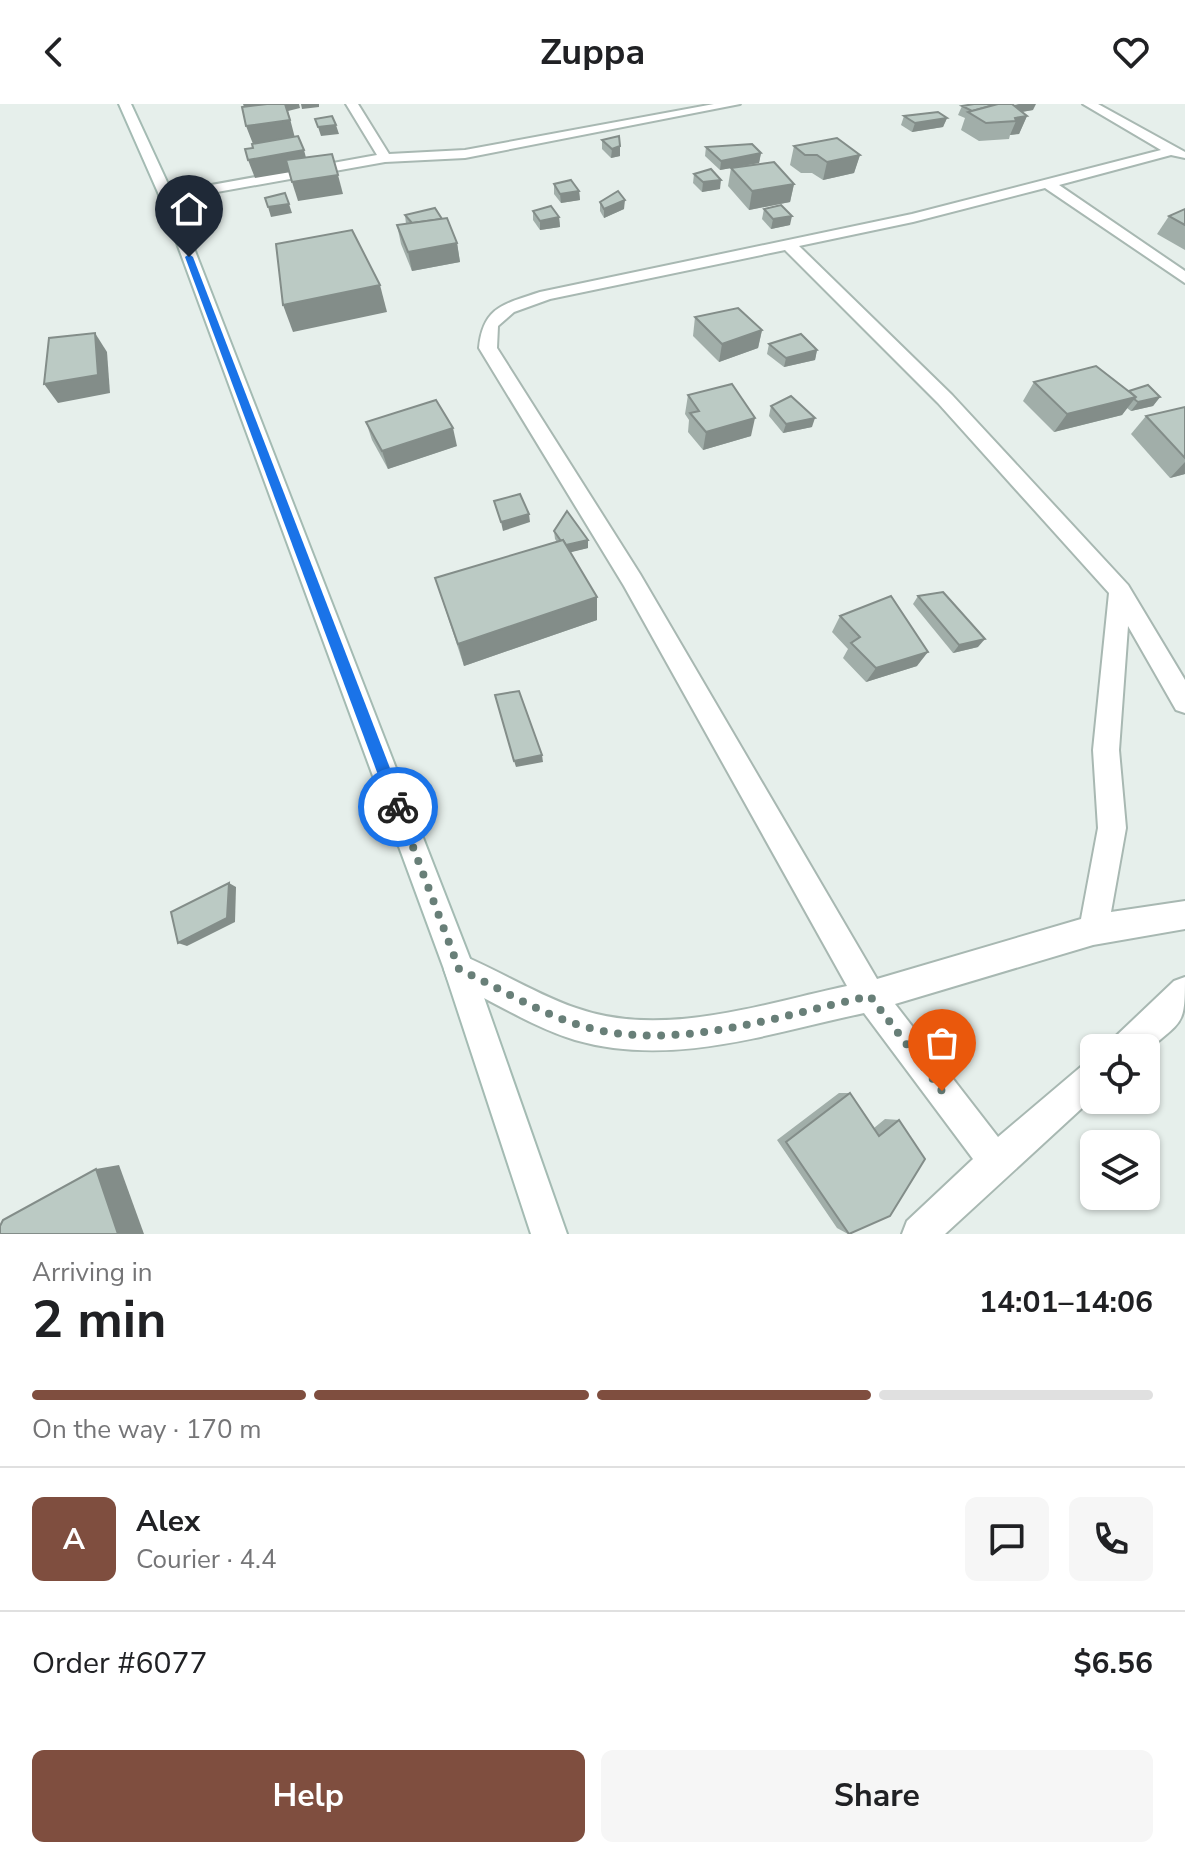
<!DOCTYPE html>
<meta charset="utf-8">
<style>
body{margin:0;font-family:"Nunito Sans",sans-serif;background:#f6f6f6;color:#202124;height:100vh;display:flex;flex-direction:column;font-size:30px;white-space:nowrap}
*{box-sizing:border-box;margin:0}
p{font-size:26px;color:#757577}
.icon{flex:none;width:44px;height:44px;fill:none;stroke:currentColor;stroke-width:2;stroke-linecap:round;stroke-linejoin:round}
.map{position:relative;height:1130px;overflow:hidden}
.panel{display:flex;flex-direction:column;background:#fff;flex:1}
.panel>*{flex:none}
.tools{position:absolute;left:1080px;top:930px;display:grid;gap:16px}
.tools a{display:grid;place-items:center;width:80px;height:80px;border-radius:12px;background:#fff;box-shadow:0 2px 6px #0004;font-size:40px}
.pin{position:absolute;display:grid;place-items:center;width:68px;height:68px;color:#fff;margin:-82px -34px;border-radius:50% 50% 50% 0;rotate:-45deg;box-shadow:0 0 8px #0007}
.pin .icon{rotate:45deg}
.courier{position:absolute;display:grid;place-items:center;width:80px;height:80px;margin:-40px;border:6px solid #1a73e8;border-radius:50%;background:#fff;color:#222;box-shadow:0 2px 10px #0007}
.headline em{font-style:normal;font-weight:700}
.headline div{display:flex;flex-direction:column-reverse}
.headline{display:flex;align-items:center;justify-content:space-between;height:136px;padding:0 32px}
h1{font-size:52px;font-weight:700;line-height:60px}
.bar{display:grid;grid-template-columns:repeat(4,1fr);gap:12px 8px;align-content:center;height:96px;padding:0 32px}
.bar i{height:10px;border-radius:6px;background:#e0e0e0}
.bar .selected{background:#7f4e3f}
.bar p{grid-column:span 4}
.line{display:flex;align-items:center;gap:20px;padding:0 32px;border-top:2px solid #e0e0e0}
.line div{flex:1}
.round{display:grid;place-items:center;flex:none;width:84px;height:84px;border-radius:12px;background:#f6f6f6}
.cta{display:flex;gap:16px;margin-top:auto;padding:16px 32px}
.cta a{flex:1;height:92px;border-radius:12px;background:#7f4e3f;color:#fff;font-size:32px;font-weight:700;line-height:92px;text-align:center}
.cta a+a{background:#f6f6f6;color:#202124}
header{display:flex;justify-content:space-between;align-items:center;height:104px;padding:0 32px;background:#fff;font-size:36px;font-weight:700}
.map>svg:first-child{display:block}
.lines{fill:none;stroke-linecap:round;stroke-linejoin:round}
.street-casing{stroke:#a8b8b2;stroke-width:4}
.secondary-casing{stroke:#a4bbb3;stroke-width:4}
.street{fill:#fff;fill-rule:evenodd}
.secondary{fill:#fff;fill-rule:evenodd}
.wall{fill:#a1aea9}
.shaded-wall{fill:#838d89}
.building{fill:#bbcac4;stroke:#838d89;stroke-width:2}
.route{fill:#1a73e8}
.done{stroke:#687f78;stroke-width:8;stroke-dasharray:0 14.4}
</style>
<header><svg class="icon" aria-label="back" viewBox="0 0 24 24"><path d="M15 5l-7 7 7 7"/></svg>Zuppa<svg class="icon" aria-label="heart" viewBox="0 0 24 24"><path d="M12 20l-8-8c-3-5 5-10 8-4 3-6 11-1 8 4z"/></svg></header>
<div class="map">
<svg width="1185" height="1130" viewBox="0 0 1185 1130">
<rect width="100%" height="100%" fill="#e6efeb"/>
<g class="lines">
<g class="street-casing">
<g id="street">
<polygon points="346,0 358,0 389,50 465,46 714,0 740,0 465,54 385,58 167,97 160,93 167,89 377,51"/>
<path d="M1083,0H1098L1185,48V54L1171,51L1059,81L1185,167V179L1045,84L913,118L799,142L952,291L1128,481L1185,576V609L1176,606L1128,522L1119,646L1126,724L1111,808L1185,797V825L1093,841L895,900L998,1033L1083,961L1094,956V993L945,1130H902L907,1117L973,1055L864,909C770,929 671,964 575,936C532,923 489,895 448,876L444,865L448,854L459,850C498,866 536,890 576,904C662,935 762,900 847,882L624,482L479,244C483,202 505,200 540,188L912,110L1161,46ZM785,146L938,299L1109,489L1093,646L1098,724L1081,815L877,875L640,470L497,244L498,222L514,208L550,195Z"/>
<path d="M1185,873C1185,923 1183,915 1146,948V944H1110L1115,933L1174,877Z"/>
</g>
</g>
<g class="secondary-casing">
<polygon id="secondary" points="119,0 131,0 174,93 474,865 567,1130 531,1130 444,865 160,93"/>
</g>
<use href="#street" class="street"/>
<use href="#secondary" class="secondary"/>
</g>
<g class="wall">
<polygon points="962,2 1033,6 1021,8 1027,12 1019,30 1010,31 1009,35 979,37 961,26 965,14 958,11"/>
<polygon points="904,12 947,14 943,23 912,28 901,21"/>
<polygon points="602,36 620,52 611,54 602,45"/>
<polygon points="794,42 860,51 854,69 823,76 812,69 801,69 790,61"/>
<polygon points="706,43 761,49 759,59 720,66 705,52"/>
<polygon points="731,64 794,80 790,98 749,106 728,82"/>
<polygon points="694,70 720,85 702,88 693,79"/>
<polygon points="554,80 579,87 580,96 561,99 554,90"/>
<polygon points="600,98 624,105 604,114 600,107"/>
<polygon points="764,105 790,121 771,125 762,115"/>
<polygon points="1185,105 1185,146 1157,130 1169,112"/>
<polygon points="533,107 559,113 560,123 540,126 533,116"/>
<polygon points="405,111 457,139 460,158 412,167 401,140 397,121 406,120"/>
<polygon points="695,213 762,226 758,244 719,258 693,232"/>
<polygon points="769,240 817,246 815,256 784,263 767,250"/>
<polygon points="1034,278 1129,287 1160,293 1153,302 1131,307 1127,304 1122,311 1054,328 1023,297"/>
<polygon points="688,291 751,332 703,346 688,328 689,316 685,310"/>
<polygon points="771,302 812,323 783,329 769,312"/>
<polygon points="1185,303 1185,370 1170,374 1131,330 1146,312"/>
<polygon points="366,318 457,342 388,365 372,336"/>
<polygon points="554,427 588,436 588,444 570,448 597,516 464,562 435,474 557,438 555,435"/>
<polygon points="918,492 978,543 953,549 913,500"/>
<polygon points="840,512 917,562 866,578 843,554 848,545 832,528"/>
<polygon points="839,989 850,989 874,1024 885,1015 899,1016 851,1130 848,1130 837,1124 777,1036"/>
</g>
<g class="shaded-wall">
<polygon points="243,0 299,0 300,4 288,7 295,34 253,40 246,22 249,16"/>
<polygon points="301,0 319,0 319,3 302,5"/>
<polygon points="1019,0 1036,0 1033,6 1005,11 1008,2"/>
<polygon points="1027,12 1019,30 1010,31 1016,17 1015,14"/>
<polygon points="947,14 943,23 912,28 915,19"/>
<polygon points="336,21 339,30 321,32 318,23"/>
<polygon points="620,42 620,52 611,54 612,45"/>
<polygon points="304,46 309,65 255,74 248,56"/>
<polygon points="761,49 759,59 720,66 721,57"/>
<polygon points="860,51 854,69 823,76 827,58"/>
<polygon points="338,71 343,90 298,97 292,78"/>
<polygon points="721,76 720,85 702,88 703,78"/>
<polygon points="794,80 790,98 749,106 752,87"/>
<polygon points="579,87 580,96 561,99 560,90"/>
<polygon points="625,96 624,105 604,114 604,105"/>
<polygon points="289,100 292,109 271,113 268,103"/>
<polygon points="792,112 790,121 771,125 773,115"/>
<polygon points="559,113 560,123 540,126 540,117"/>
<polygon points="457,139 460,158 412,167 408,148"/>
<polygon points="380,181 387,208 293,228 283,201"/>
<polygon points="762,226 758,244 719,258 722,240"/>
<polygon points="95,229 107,248 110,289 58,299 44,280"/>
<polygon points="817,246 815,256 784,263 786,254"/>
<polygon points="1136,293 1122,311 1054,328 1067,310"/>
<polygon points="1160,293 1153,302 1131,307 1138,298"/>
<polygon points="755,314 751,332 703,346 706,328"/>
<polygon points="815,314 812,323 783,329 786,320"/>
<polygon points="453,324 457,342 388,365 382,347"/>
<polygon points="1185,358 1185,370 1170,374"/>
<polygon points="529,410 530,418 503,427 501,418"/>
<polygon points="588,436 588,444 564,450 564,441"/>
<polygon points="597,493 597,516 464,562 458,540"/>
<polygon points="985,535 978,543 953,549 959,541"/>
<polygon points="928,548 917,562 866,578 876,564"/>
<polygon points="542,651 543,658 516,663 514,657"/>
<polygon points="229,779 236,783 235,818 187,842 178,839"/>
<polygon points="119,1061 144,1130 118,1130 96,1065"/>
</g>
<g class="building">
<polygon points="267,0 285,0 290,16 246,22 242,3"/>
<polygon points="974,0 997,0 972,7 962,2"/>
<polygon points="998,0 1012,0 1027,12 1015,14 1016,17 986,19 968,8"/>
<polygon points="938,8 947,14 915,19 904,12"/>
<polygon points="332,12 336,21 318,23 315,15"/>
<polygon points="298,32 304,46 248,56 245,45 253,44 252,40"/>
<polygon points="619,32 620,42 612,45 602,36"/>
<polygon points="837,34 860,51 827,58 817,51 805,51 794,42"/>
<polygon points="752,40 761,49 721,57 706,43"/>
<polygon points="332,50 338,71 292,78 286,56"/>
<polygon points="774,58 794,80 752,87 731,64"/>
<polygon points="711,65 721,76 703,78 694,70"/>
<polygon points="571,76 579,87 560,90 554,80"/>
<polygon points="618,87 625,96 604,105 600,98"/>
<polygon points="285,89 289,100 268,103 265,94"/>
<polygon points="781,101 792,112 773,115 764,105"/>
<polygon points="551,102 559,113 540,117 533,107"/>
<polygon points="435,104 442,115 412,119 405,111"/>
<polygon points="1185,105 1185,121 1169,112"/>
<polygon points="447,114 457,139 408,148 397,121"/>
<polygon points="352,126 380,181 283,201 276,140"/>
<polygon points="738,204 762,226 722,240 695,213"/>
<polygon points="95,229 98,271 44,280 49,234"/>
<polygon points="801,230 817,246 786,254 769,240"/>
<polygon points="1096,262 1136,293 1067,310 1034,278"/>
<polygon points="732,280 755,314 706,328 690,309 699,307 688,291"/>
<polygon points="1148,281 1160,293 1138,298 1134,295 1136,293 1129,287"/>
<polygon points="791,292 815,314 786,320 771,302"/>
<polygon points="436,296 453,324 382,347 366,318"/>
<polygon points="1185,303 1185,354 1146,312"/>
<polygon points="520,390 529,410 501,418 494,397"/>
<polygon points="567,407 588,436 566,441 563,436 561,437 554,427"/>
<polygon points="563,436 597,493 458,540 435,474"/>
<polygon points="943,488 985,535 959,541 918,492"/>
<polygon points="891,492 928,548 876,564 851,539 860,533 840,512"/>
<polygon points="519,587 542,651 514,657 495,591"/>
<polygon points="229,779 227,814 178,839 171,808"/>
<polygon points="850,989 879,1032 899,1016 925,1055 890,1112 849,1130 786,1038"/>
<polygon points="96,1065 118,1130 0,1130 0,1122 3,1116"/>
</g>
<polygon class="route" points="189,150 193,153 405,703 398,710 390,703 185,153"/>
<g class="lines">
<path class="done" d="M398,703L459,865C497,883 536,907 576,920C670,951 777,912 870,892L942,987"/>
</g>
</svg>
<div class="tools">
<a><svg class="icon" aria-label="locate" viewBox="0 0 24 24"><circle cx="12" cy="12" r="6"/><path d="M12 2v4M12 18v4M2 12h4M18 12h4"/></svg></a>
<a><svg class="icon" aria-label="layers" viewBox="0 0 24 24"><path d="M12 4l9 5-9 5-9-5zM3 14l9 5 9-5"/></svg></a>
</div>
<div class="pin" style="left:942px;top:987px;background:#ea580c"><svg class="icon" aria-label="bag" viewBox="0 0 24 24"><path d="M5 8h14l-1 12H6zM9 8a3 3 0 0 1 6 0"/></svg></div>
<div class="pin" style="left:189px;top:153px;background:#1f2937"><svg class="icon" aria-label="home" viewBox="0 0 24 24"><path d="M3 11l9-7 9 7M6 9v11h12V9"/></svg></div>
<div class="courier" style="left:398px;top:703px"><svg class="icon" aria-label="bike" viewBox="0 0 24 24"><circle cx="6" cy="16" r="4"/><circle cx="18" cy="16" r="4"/><path d="M6 16l4-8h5l3 8M10 8l3 8H6M13 5h3"/></svg></div>
</div>
<section class="panel">
<div class="headline"><div><h1>2 min</h1><p>Arriving in</p></div><em>14:01–14:06</em></div>
<div class="bar"><i class="selected"></i><i class="selected"></i><i class="selected"></i><i></i><p>On the way · 170 m</p></div>
<div class="line" style="height:144px"><b class="round" style="background:#7f4e3f;color:#fff">A</b><div><b>Alex</b><p>Courier · 4.4</p></div><a class="round"><svg class="icon" aria-label="chat" viewBox="0 0 24 24"><path d="M4 5h16v11H9l-5 4z"/></svg></a><a class="round"><svg class="icon" aria-label="phone" viewBox="0 0 24 24"><path d="M5 4h4l2 5-3 2q2 4 5 5l2-3 5 2v4C11 20 4 13 5 4z"/></svg></a></div>
<div class="line" style="height:104px"><div>Order #6077</div><b>$6.56</b></div>
<div class="cta"><a>Help</a><a>Share</a></div>
</section>
